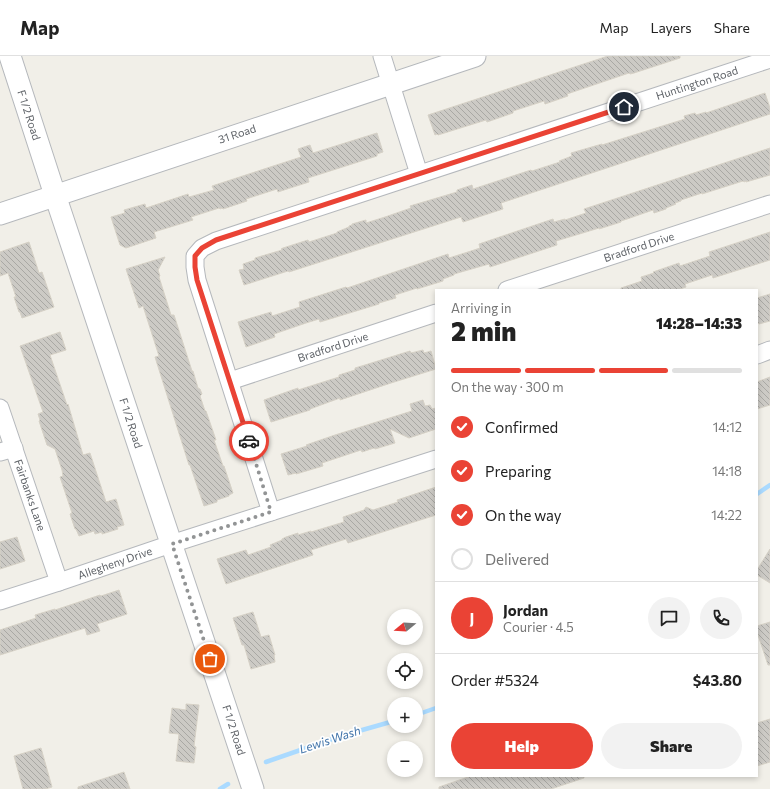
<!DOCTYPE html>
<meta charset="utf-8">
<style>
body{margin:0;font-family:Commissioner,sans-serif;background:#f2f2f2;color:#222;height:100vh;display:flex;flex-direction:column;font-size:15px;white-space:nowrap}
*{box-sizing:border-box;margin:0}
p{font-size:13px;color:#767676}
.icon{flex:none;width:22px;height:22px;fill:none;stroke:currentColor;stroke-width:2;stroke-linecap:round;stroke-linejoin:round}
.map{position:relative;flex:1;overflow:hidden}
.drawer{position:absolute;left:435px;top:233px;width:323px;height:488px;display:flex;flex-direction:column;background:#fff;border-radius:0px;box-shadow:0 2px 6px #0003}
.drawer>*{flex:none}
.needle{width:26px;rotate:252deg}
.buttons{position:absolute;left:387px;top:553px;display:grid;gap:8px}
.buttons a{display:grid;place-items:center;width:36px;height:36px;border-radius:50%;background:#fff;box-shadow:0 2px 6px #0003;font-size:20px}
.pin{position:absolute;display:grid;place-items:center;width:34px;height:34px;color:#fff;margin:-17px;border:2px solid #fff;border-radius:50%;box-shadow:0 1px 4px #0007}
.courier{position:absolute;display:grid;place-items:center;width:40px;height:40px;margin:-20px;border:3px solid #ea4335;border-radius:50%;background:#fff;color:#222;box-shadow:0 1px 5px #0007}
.summary em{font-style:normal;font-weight:800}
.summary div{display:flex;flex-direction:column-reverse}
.summary{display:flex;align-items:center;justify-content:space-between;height:68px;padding:0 16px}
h1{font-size:26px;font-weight:800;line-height:30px}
.bar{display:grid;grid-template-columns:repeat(4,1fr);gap:6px 4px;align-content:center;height:48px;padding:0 16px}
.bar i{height:5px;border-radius:3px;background:#e0e0e0}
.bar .selected{background:#ea4335}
.bar p{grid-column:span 4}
.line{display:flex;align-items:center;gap:10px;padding:0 16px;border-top:1px solid #e0e0e0}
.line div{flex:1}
.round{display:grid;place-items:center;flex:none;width:42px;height:42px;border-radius:21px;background:#f2f2f2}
ol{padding:0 16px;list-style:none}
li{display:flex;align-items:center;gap:12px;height:44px}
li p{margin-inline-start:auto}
li .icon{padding:4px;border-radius:50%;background:#ea4335;color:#fff;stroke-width:4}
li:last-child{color:#767676}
li i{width:22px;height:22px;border:2px solid #e0e0e0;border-radius:50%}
.cta{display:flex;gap:8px;margin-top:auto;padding:8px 16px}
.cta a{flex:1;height:46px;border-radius:24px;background:#ea4335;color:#fff;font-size:16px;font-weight:800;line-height:46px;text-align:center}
.cta a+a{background:#f2f2f2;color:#222}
header{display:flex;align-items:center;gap:24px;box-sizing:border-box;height:56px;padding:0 20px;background:#fff;border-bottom:1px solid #e0e0e0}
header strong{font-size:19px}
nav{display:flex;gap:22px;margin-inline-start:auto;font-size:14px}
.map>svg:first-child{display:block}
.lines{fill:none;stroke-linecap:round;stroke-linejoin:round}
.stream{stroke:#aadaff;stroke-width:4.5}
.building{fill:url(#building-back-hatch);stroke:#d6d1c6}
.minor-casing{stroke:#b5b8bc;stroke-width:19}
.tertiary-casing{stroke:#b5b8bc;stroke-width:23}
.minor{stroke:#fff;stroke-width:17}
.tertiary{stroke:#fff;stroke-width:21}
.done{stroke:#929495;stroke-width:4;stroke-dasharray:0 7.2}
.route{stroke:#ea4335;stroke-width:5}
.labels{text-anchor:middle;stroke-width:3.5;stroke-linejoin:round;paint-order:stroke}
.street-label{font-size:11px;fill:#5f6368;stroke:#fff}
.water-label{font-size:12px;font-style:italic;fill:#4174aa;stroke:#fff}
</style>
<header>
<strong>Map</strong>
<nav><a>Map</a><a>Layers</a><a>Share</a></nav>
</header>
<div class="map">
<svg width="770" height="733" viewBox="0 0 770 733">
<defs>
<pattern id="building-back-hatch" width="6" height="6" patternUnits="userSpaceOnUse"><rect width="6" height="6" fill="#cccac5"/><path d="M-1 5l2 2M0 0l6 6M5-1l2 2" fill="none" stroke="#a9a8a4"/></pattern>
</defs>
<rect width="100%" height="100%" fill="#f1efe8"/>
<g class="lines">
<g class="stream">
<polyline points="757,438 770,429"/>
<polyline points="416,659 436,652"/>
<polyline points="266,706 341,680 394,665"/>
<polyline points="220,733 228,728"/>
</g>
</g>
<g class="building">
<polygon points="608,0 680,0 680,2 634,17 630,18 629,17 567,38 568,40 545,48 544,45 513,55 513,57 487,66 486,64 438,79 437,78 435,79 428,59"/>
<polygon points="765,37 770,52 770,58 501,147 503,153 463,166 461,161 289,216 288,215 244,229 239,214 244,213 243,208 255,204 255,202 282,194 281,193 283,192 308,184 309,186 337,177 337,176 349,171 349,170 352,169 352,168 366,164 366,167 385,161 411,152 410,150 457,136 457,134 472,129 473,133 531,114 532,115 560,106 559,105 572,100 571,97 602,88 602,89 656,72 685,63 684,60 695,57 696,59 706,56 706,57"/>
<polygon points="377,77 383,96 377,98 377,100 308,122 309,126 287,133 278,136 277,133 246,143 247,145 223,153 222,152 220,153 219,152 191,161 193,164 154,176 156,182 126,192 120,189 111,161 125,157 124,154 145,148 146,152 188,138 189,141 214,134 212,130 301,101 298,93 310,89 313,97"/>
<polygon points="770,92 770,119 746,126 746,125 744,126 743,125 702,138 702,137 681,144 681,145 675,147 676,148 666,152 666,153 654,157 653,154 627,163 621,165 621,166 599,173 599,172 586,176 556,185 557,189 490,211 489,208 454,218 454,219 443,223 443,225 417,233 417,232 395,239 396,242 379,247 379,248 320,266 319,263 306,267 274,278 275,281 246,291 238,266 271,256 272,260 300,251 299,246 346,231 347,232 448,198 449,202 471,195 480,192 479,188 553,163 554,166 565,163 565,164 586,157 584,153"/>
<polygon points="770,176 770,204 713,222 712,219 685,228 686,231 677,234 621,234 621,232 642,225 641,221 654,217 653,216 679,207 680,210 710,200 709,196"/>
<polygon points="29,186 39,217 42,216 54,251 22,262 20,256 19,256 14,241 16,241 8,217 0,220 0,196"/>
<polygon points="165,201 158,214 160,220 159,221 171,259 174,259 192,315 193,315 198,332 200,333 202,338 200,340 205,355 206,355 216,384 214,384 223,410 224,410 233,437 229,439 229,440 217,444 217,446 204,450 190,409 189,409 155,301 159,300 143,250 139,252 126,213"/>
<polygon points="770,238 770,265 759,268 759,267 757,268 757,242"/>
<polygon points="60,276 66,294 50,299 67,349 68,348 83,399 90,397 106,446 116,443 124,469 117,471 118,473 102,478 102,476 95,478 94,475 79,480 76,473 75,473 70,458 72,457 60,421 63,420 62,414 55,393 47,389 39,365 40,364 38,358 43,356 20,290"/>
<polygon points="423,294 424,297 431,295 436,313 391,327 340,344 340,342 310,353 310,354 271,366 264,344 298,332 298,334 339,321 339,319 355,314 355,312 365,309 410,295 411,297"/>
<polygon points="770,321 770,349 757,353 757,326"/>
<polygon points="423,344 425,350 430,349 432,353 436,352 436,373 409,382 390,373 395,387 375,393 374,392 362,396 361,394 322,407 323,410 296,418 296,417 288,419 281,398 307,390 306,389 335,379 412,355 410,348"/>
<polygon points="436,431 436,459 348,487 346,483 311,494 313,499 226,528 217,503 246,494 248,499 271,491 270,489 282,484 282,483 286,481 298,477 298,479 311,475 311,476 344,466 343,461 364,454 366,451 373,454 398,446 397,444"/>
<polygon points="17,481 25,505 0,513 0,486"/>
<polygon points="770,493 770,527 757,519 757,514"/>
<polygon points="119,534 127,558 97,568 100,575 87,579 85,572 0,599 0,574 36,562 35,559 55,553 55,554 100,539 101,540"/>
<polygon points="253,556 261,581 269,579 275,599 274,599 275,606 251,613 244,589 242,589 233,562"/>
<polygon points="770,566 770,609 768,609 757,576 757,570"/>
<polygon points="186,648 199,649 194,690 196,691 194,707 176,705 179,678 169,677 172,652 186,654"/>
<polygon points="770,663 770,706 757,710 757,667"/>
<polygon points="41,692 52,731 45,733 23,733 14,700"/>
<polygon points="124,716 130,733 78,733 78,731"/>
<polygon points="471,720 584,720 584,722 551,733 439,733 439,731"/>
</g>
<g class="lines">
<g class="minor-casing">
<g id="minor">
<polyline points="382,0 419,118"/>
<polyline points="507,234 770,148"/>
<polyline points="757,299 770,294"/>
<polyline points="230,325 436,257"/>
<polyline points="0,352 59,526"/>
<polyline points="0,396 14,392"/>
<polyline points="271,456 197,224 195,211 195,200 202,192 216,185 770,3"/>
<polyline points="0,545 59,526 171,488 271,456 436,403"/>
</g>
</g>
<g class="tertiary-casing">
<g id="tertiary">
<polyline points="10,0 55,139 253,733"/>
<polyline points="0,158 475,0"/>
</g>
</g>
<use href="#minor" class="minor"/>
<use href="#tertiary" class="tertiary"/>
</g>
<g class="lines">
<polyline class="done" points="210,603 172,488 271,456 249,385"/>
<polyline class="route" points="249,385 197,224 195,211 195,200 202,192 216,184 624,51"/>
</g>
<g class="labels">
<g class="street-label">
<text transform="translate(697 27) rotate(-18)" y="4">Huntington Road</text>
<text transform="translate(29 59) rotate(72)" y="4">F 1/2 Road</text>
<text transform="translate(237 78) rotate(-18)" y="4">31 Road</text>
<text transform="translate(639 191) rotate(-18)" y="4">Bradford Drive</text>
<text transform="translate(333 291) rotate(-18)" y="4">Bradford Drive</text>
<text transform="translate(131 367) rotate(72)" y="4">F 1/2 Road</text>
<text transform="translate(30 439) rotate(71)" y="4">Fairbanks Lane</text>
<text transform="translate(115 507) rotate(-19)" y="4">Allegheny Drive</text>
<text transform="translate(234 674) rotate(72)" y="4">F 1/2 Road</text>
</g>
<g class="water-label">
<text transform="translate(330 684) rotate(-18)" y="4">Lewis Wash</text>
</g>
</g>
</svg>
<div class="buttons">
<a><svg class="needle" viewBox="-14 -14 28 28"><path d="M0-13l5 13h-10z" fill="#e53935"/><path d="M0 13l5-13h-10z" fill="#767676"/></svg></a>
<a><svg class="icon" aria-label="locate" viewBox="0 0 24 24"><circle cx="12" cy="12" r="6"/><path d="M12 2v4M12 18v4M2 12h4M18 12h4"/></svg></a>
<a>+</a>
<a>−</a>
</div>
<div class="pin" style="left:210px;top:603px;background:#ea580c"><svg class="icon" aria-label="bag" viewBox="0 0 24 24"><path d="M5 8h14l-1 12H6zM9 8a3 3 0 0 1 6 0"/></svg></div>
<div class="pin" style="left:624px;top:51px;background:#1f2937"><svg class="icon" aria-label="home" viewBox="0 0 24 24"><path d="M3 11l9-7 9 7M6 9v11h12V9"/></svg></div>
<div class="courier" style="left:249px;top:385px"><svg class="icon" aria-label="car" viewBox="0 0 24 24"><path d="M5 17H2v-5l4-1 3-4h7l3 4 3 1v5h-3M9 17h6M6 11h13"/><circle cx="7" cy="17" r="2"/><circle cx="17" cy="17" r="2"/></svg></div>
<section class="drawer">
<div class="summary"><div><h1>2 min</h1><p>Arriving in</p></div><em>14:28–14:33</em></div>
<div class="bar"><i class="selected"></i><i class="selected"></i><i class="selected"></i><i></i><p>On the way · 300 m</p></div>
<ol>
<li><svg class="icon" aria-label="check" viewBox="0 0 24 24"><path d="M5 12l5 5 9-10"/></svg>Confirmed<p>14:12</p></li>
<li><svg class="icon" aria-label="check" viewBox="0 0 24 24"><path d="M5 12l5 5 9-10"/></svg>Preparing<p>14:18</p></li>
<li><svg class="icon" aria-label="check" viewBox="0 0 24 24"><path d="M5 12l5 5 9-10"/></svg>On the way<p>14:22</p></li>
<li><i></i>Delivered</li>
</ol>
<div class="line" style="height:72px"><b class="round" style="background:#ea4335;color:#fff">J</b><div><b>Jordan</b><p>Courier · 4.5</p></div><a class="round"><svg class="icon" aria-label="chat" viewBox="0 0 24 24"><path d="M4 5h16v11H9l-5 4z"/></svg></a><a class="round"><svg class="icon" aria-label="phone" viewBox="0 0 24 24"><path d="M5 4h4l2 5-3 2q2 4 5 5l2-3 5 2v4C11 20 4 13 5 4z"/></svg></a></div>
<div class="line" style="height:52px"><div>Order #5324</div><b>$43.80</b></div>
<div class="cta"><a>Help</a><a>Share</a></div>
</section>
</div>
